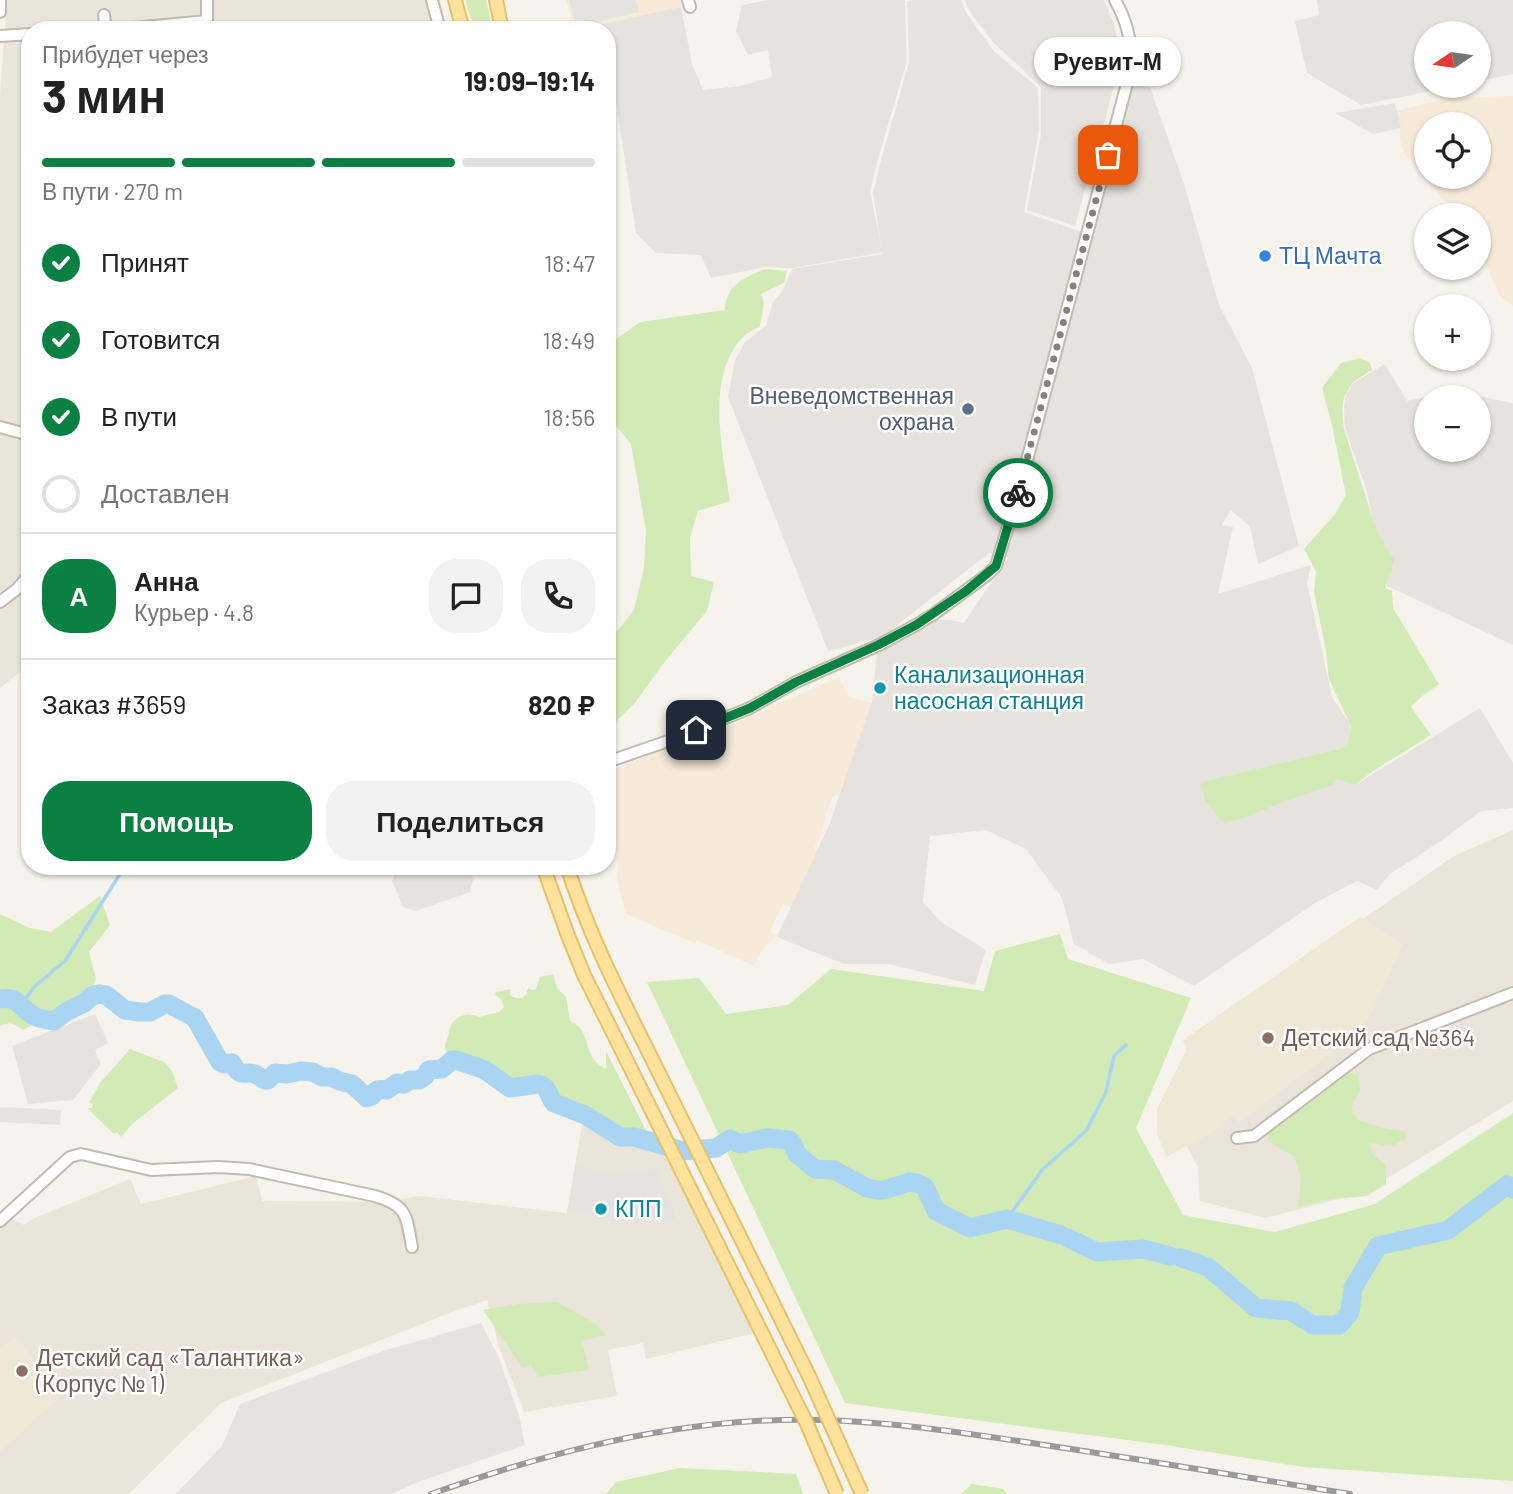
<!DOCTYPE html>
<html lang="ru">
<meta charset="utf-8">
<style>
body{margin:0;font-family:Barlow,sans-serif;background:#f2f2f2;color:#222;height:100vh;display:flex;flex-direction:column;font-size:26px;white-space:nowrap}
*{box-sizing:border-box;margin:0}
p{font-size:23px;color:#767676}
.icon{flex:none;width:38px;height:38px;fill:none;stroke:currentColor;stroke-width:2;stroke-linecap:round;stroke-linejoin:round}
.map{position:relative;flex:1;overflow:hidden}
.panel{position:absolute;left:21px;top:21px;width:595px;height:854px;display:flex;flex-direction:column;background:#fff;border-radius:28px;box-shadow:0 2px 5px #0004}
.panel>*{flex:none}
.needle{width:46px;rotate:257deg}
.buttons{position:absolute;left:1414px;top:21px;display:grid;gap:14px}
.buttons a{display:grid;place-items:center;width:77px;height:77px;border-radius:50%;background:#fff;box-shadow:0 2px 5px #0004;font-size:35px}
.pin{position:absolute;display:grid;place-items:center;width:60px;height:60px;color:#fff;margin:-30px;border-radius:14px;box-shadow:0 4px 10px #0006}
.courier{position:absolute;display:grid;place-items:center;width:70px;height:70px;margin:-35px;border:5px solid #0b8043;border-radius:50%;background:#fff;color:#222;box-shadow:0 2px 9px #0007}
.bubble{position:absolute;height:49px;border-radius:24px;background:#fff;box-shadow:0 2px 5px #0004;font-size:23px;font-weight:700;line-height:49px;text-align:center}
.overview em{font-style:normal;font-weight:700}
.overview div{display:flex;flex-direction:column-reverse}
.overview{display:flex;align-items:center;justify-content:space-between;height:119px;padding:0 21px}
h1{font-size:46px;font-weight:700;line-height:52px}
.bar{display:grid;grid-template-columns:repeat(4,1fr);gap:10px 7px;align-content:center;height:84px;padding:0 21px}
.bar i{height:9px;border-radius:5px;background:#e0e0e0}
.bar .current{background:#0b8043}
.bar p{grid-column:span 4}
.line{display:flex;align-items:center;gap:18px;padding:0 21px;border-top:2px solid #e0e0e0}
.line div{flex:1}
.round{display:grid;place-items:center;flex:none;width:74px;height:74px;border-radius:28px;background:#f2f2f2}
ol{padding:0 21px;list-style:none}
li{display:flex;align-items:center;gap:21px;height:77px}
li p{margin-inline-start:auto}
li .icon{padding:7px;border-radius:50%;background:#0b8043;color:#fff;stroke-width:4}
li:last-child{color:#767676}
li i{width:38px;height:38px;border:4px solid #e0e0e0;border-radius:50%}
.action{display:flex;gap:14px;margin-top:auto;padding:14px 21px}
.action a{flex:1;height:80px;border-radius:28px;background:#0b8043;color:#fff;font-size:28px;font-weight:700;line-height:80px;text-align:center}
.action a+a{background:#f2f2f2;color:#222}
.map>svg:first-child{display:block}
.residential{fill:#eae5da}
.commercial{fill:#f7ead8;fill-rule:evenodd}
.industrial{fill:#e6e2dd;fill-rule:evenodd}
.education{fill:#efe8d6}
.green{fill:#d2eab5}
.parking{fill:#e5e3e0}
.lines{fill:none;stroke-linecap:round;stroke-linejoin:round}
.stream{stroke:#a9d4f2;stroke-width:3.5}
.river{stroke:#a9d4f2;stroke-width:19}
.minor-casing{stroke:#c2bbae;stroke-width:14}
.major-casing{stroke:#e6c16a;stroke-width:16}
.minor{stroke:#fff;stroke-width:10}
.major{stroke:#ffe39c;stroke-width:12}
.rail-casing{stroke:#9a9a9a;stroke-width:6}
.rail{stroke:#fff;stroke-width:3.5;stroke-dasharray:10;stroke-linecap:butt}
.major-bridge-casing{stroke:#e6c16a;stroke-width:16;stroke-linecap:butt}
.major-bridge{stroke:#ffe39c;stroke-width:12}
.done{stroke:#878178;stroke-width:7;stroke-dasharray:0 12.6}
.route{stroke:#0b8043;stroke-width:9}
.shop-dot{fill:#3f7fe0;stroke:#fff;stroke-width:2.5}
.service-dot{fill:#5c6f8a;stroke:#fff;stroke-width:2.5}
.culture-dot{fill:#0f9aa8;stroke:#fff;stroke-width:2.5}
.education-dot{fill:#8d6e63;stroke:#fff;stroke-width:2.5}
.labels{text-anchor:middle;stroke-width:5;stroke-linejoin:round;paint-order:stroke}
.shop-label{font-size:23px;fill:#366cbe;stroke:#fff;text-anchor:start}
.service-label{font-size:23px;fill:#4e5e75;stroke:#fff;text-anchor:end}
.culture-label{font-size:23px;fill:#0d838f;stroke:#fff;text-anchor:start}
.education-label{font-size:23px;fill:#785e54;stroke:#fff;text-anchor:start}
</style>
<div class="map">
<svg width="1513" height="1494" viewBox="0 0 1513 1494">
<rect width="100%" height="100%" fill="#f6f3ec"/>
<g class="residential">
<polygon points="7,0 428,0 436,30 30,30 30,664 0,688 0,96"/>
<polygon points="1513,830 1513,1101 1365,1192 1266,1218 1200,1201 1198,1167 1182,1138 1208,1026 1454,856"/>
<polygon points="583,1119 617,1144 633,1139 660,1146 755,1333 646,1359 643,1343 608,1350 617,1396 524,1412 499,1347 487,1300 452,1312 221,1403 129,1494 0,1494 0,1212 24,1225 32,1219 130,1179 141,1204 256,1176 262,1201 383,1202 420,1196 567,1213"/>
</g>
<g class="commercial">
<polygon points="566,0 680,0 681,7 583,28 572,24"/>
<path d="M1513,96V306L1500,296L1479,249V215H1458L1404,153L1399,136L1401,128L1397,111L1448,98ZM1426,124H1479V177H1426Z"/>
<polygon points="839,677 849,697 877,704 871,723 838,796 834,795 827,810 822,832 814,849 824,854 793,908 783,904 770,931 777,935 763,949 754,966 697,940 695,943 626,914 616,876 618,868 610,771 679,742 682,747"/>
</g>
<g class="industrial">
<polygon points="768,0 905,0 907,61 877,162 870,192 882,250 873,194 880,164 909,62 907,1 913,0 961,0 967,14 994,51 1038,88 1039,131 1024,212 1094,236 1129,84 1150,87 1184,184 1219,305 1252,368 1299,546 1258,564 1250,527 1231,510 1222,525 1233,527 1218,594 1311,565 1307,583 1332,697 1351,725 1347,747 1201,782 1336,778 1355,785 1480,708 1513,763 1513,808 1481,811 1441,841 1390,874 1377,890 1357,881 1315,903 1194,986 1143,959 1109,964 1074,944 1062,898 1026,849 986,830 930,836 923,902 941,922 986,950 975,985 889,964 844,964 777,937 830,823 839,796 872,702 877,652 910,635 932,620 949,620 964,623 1008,558 1005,557 1051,378 999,554 989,553 882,637 828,651 728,397 735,360 745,342 766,326 773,302 782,292 792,269 883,254 883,252 792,268 765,267 711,278 701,255 656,253 636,233 614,89 607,90 607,30 583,30 583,28 681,7 692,64 703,90 741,86 772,77 768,50 748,55 736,31 742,5"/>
<polygon points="965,0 1104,0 1115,26 1121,61 1075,226 1027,210 1041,134 1041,87 994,43 970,12"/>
<polygon points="1317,0 1513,0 1513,74 1479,81 1479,33 1426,33 1426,86 1456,86 1361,105 1307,73 1295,21 1319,15"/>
<path d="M1385,364L1407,401L1463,388L1464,393L1513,403V645L1387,586L1367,492L1345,428L1344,410L1345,398L1353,383ZM1426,397H1479V450H1426Z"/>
<polygon points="408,866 468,866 473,880 470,892 416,911 403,907 392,881 397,870"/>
<polygon points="0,1107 61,1110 60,1125 0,1122"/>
<polygon points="481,1323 499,1358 519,1415 525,1445 418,1482 391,1494 176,1494 222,1446 240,1404 383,1351"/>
</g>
<g class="education">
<polygon points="30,297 30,387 23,386"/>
<polygon points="1360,917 1403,944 1371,1014 1353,1036 1239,1123 1232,1115 1223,1121 1224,1126 1166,1157 1157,1133 1157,1109 1186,1051 1183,1040"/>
<polygon points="16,1336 62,1395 0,1452 0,1348"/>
</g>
<g class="green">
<path d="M465,0H486C489,12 497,36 474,27Z"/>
<path d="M765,269L787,271L784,283L761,294L764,303L760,326C754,330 746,333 742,338C705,378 723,453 730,501L698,511L690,538L691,576L714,582L707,611L666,660L634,704L607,730V644L634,610L644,568L646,531L631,444L607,415V348L608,345L640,322L725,310C726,284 744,278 765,269Z"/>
<polygon points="1360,358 1370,363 1372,370 1353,382 1344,397 1342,410 1344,429 1376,529 1394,560 1385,588 1392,591 1393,608 1439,684 1421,697 1411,707 1431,735 1373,771 1355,785 1337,779 1334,784 1275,805 1243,818 1223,823 1205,800 1201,782 1347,747 1351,726 1329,679 1326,651 1314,592 1316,571 1304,549 1335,514 1346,495 1332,425 1322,388 1341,363"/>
<path d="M100,896L110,925L89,952L96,978L83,1011L54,1015L23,1030C14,1024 10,1021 0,1026V914L30,928L51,932Z"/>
<polygon points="1060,934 1068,959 1191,998 1136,1128 1183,1215 1275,1232 1375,1204 1513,1113 1513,1481 1303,1467 1165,1445 845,1403 647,982 699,978 726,1014 788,1005 831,969 984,991 995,951"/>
<path d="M553,974L557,988L566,997L570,1021C594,1031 580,1057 606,1069V1051L651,1140L633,1135H620L584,1111L556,1101L546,1084C534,1081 524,1087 512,1085C502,1083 496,1074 488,1069C480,1063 471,1062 463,1055L455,1057L446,1051C444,1043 446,1042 449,1034C449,1032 449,1030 450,1028C454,1016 468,1011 479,1017L499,1012L504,1007L501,999L495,995L496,992L510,989V995C519,1001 526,999 528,988L532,990L536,989L540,977Z"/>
<polygon points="130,1049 164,1062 172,1071 178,1088 132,1124 121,1137 117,1132 114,1134 87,1108 92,1108 93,1104 89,1103 100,1083"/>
<polygon points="1346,1072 1358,1075 1360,1090 1351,1109 1358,1120 1383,1128 1405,1131 1407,1138 1392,1146 1370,1143 1372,1154 1386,1164 1386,1184 1367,1196 1324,1200 1298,1208 1301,1180 1295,1157 1268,1141 1269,1131 1283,1118 1304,1107 1331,1082"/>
<polygon points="557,1302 596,1324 606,1335 582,1341 589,1370 538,1377 531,1364 522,1367 483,1310 518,1304"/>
<polygon points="680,1468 796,1474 803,1494 606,1494 616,1482"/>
<polygon points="972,1484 1003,1489 1007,1494 961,1494"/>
</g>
<g class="parking">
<polygon points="569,0 636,0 639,12 584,25 583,20 575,22"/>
<polygon points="1395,103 1401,128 1373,134 1335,113"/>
<polygon points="95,1014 108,1043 95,1050 101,1064 73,1100 28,1104 12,1046"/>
<polygon points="575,1165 612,1175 656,1169 675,1214 675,1220 662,1219 607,1221 605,1213 599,1214 567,1213"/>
</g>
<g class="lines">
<g class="stream">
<polyline points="21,1005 35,986 65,961 125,866"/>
<polyline points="1007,1219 1043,1169 1086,1131 1106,1092 1114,1056 1126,1045"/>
</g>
<g class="river">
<path d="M0,999C18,996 18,1006 31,1014C37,1019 47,1020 54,1021L66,1012L84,1003L92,996L99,994L106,995L125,1010L139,1012H150L165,1004H169L195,1018L220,1062L224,1064L232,1063C242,1080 243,1070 255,1074C259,1076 262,1078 265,1080H268L275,1073L287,1074L301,1071L313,1072L322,1077H332L339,1081L352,1084L367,1098L372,1096C377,1088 378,1089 387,1090L397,1083L404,1084L410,1080H419L425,1076L429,1070L442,1069L452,1060H456L485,1070L510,1088L539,1084C549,1087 548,1096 554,1103L585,1115L620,1137H634L683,1151L716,1148L730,1139L740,1144L767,1138L789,1140L792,1143L797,1154L815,1169L834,1170L867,1188L877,1190H884L909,1182L917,1183L925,1187L936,1211L970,1228L1007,1219L1061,1235"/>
<polyline points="1068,1238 1097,1252 1143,1249 1170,1256"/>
<polyline points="1181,1258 1208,1267 1256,1308 1291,1311 1313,1325 1339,1325 1350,1312 1353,1288 1378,1246 1448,1230 1507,1185 1513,1189"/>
</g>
<g class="minor-casing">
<g id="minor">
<polyline points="207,0 207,30"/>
<polyline points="432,0 440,30"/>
<polyline points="688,0 690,7"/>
<polyline points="0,12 0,0"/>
<polyline points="104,15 106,30"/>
<polyline points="123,29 207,21"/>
<polyline points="108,30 123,30"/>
<polyline points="0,36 30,34"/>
<polyline points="0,427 30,435"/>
<polyline points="0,602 17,589 30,574"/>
<path d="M607,762L674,739L750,708L796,682L879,645L916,625L934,614L987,575L996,566L1021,483L1130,72C1132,44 1129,25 1115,0"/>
<polyline points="1237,1138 1254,1136 1369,1049 1513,993"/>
<path d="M0,1221L70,1157L81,1154L151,1170L218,1167L249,1169L375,1196C408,1206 406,1215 412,1247"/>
</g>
</g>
<g class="major-casing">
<g id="major">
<polyline points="455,0 463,30"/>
<polyline points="496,0 502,30"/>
<polyline points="543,866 567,933 584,975 620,1047"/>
<path d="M567,866C587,930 617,989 647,1049"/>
</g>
</g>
<use href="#minor" class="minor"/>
<use href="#major" class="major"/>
<g class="rail-casing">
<path id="rail" d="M431,1494C535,1457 645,1427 756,1421C856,1415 953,1431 1051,1446C1151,1461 1250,1478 1350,1494"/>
</g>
<use href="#rail" class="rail"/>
<g class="major-bridge-casing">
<g id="major-bridge">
<polyline points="620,1047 807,1424 837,1494"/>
<polyline points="647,1049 809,1376 862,1494"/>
</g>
</g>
<use href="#major-bridge" class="major-bridge"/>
</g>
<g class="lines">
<polyline class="done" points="1018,493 1108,155"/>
<polyline class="route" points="696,730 750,708 796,682 878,645 916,625 966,591 996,566 1018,493"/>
</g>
<circle class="shop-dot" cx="1265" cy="256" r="7"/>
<circle class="service-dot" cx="968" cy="409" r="7"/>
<g class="culture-dot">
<circle cx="880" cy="688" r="7"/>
<circle cx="601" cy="1209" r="7"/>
</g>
<g class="education-dot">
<circle cx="1268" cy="1038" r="7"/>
<circle cx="22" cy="1371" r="7"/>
</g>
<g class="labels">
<g class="shop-label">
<text x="1279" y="264">ТЦ Мачта</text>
</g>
<g class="service-label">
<text x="954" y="404">Вневедомственная<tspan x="954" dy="26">охрана</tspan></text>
</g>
<g class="culture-label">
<text x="894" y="683">Канализационная<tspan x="894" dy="26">насосная станция</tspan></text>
<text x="615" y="1217">КПП</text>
</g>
<g class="education-label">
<text x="1282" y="1046">Детский сад №364</text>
<text x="36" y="1366">Детский сад «Талантика»<tspan x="36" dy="26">(Корпус № 1)</tspan></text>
</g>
</g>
</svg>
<div class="buttons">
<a><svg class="needle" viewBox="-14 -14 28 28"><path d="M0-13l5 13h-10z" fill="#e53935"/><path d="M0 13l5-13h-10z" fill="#767676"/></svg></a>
<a><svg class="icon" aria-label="locate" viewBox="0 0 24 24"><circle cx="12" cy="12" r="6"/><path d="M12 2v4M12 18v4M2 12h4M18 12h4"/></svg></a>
<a><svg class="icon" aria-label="layers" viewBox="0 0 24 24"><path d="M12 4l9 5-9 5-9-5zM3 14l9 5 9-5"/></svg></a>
<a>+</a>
<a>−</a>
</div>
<div class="pin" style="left:1108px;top:155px;background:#ea580c"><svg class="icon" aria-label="bag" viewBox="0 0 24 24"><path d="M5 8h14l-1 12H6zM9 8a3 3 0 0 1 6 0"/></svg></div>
<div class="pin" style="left:696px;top:730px;background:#1f2937"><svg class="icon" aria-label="home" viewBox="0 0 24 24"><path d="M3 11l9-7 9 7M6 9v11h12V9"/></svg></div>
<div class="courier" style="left:1018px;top:493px"><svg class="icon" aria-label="bike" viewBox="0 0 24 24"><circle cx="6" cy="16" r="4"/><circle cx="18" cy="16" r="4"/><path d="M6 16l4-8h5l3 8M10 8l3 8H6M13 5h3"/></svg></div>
<div class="bubble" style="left:1034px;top:37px;width:147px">Руевит-М</div>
<section class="panel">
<div class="overview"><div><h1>3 мин</h1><p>Прибудет через</p></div><em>19:09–19:14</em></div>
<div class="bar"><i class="current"></i><i class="current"></i><i class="current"></i><i></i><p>В пути · 270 m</p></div>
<ol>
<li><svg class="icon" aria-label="check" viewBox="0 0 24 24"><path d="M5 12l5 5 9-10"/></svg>Принят<p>18:47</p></li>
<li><svg class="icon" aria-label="check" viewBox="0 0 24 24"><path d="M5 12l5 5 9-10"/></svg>Готовится<p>18:49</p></li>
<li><svg class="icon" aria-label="check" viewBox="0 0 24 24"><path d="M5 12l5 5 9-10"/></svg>В пути<p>18:56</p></li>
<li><i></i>Доставлен</li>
</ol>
<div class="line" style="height:126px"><b class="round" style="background:#0b8043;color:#fff">А</b><div><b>Анна</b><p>Курьер · 4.8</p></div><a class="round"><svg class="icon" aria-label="chat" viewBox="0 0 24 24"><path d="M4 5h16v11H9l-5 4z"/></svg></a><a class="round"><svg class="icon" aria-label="phone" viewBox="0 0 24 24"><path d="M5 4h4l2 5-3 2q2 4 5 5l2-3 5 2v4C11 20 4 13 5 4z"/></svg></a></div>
<div class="line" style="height:91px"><div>Заказ #3659</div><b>820 ₽</b></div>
<div class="action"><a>Помощь</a><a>Поделиться</a></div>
</section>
</div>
